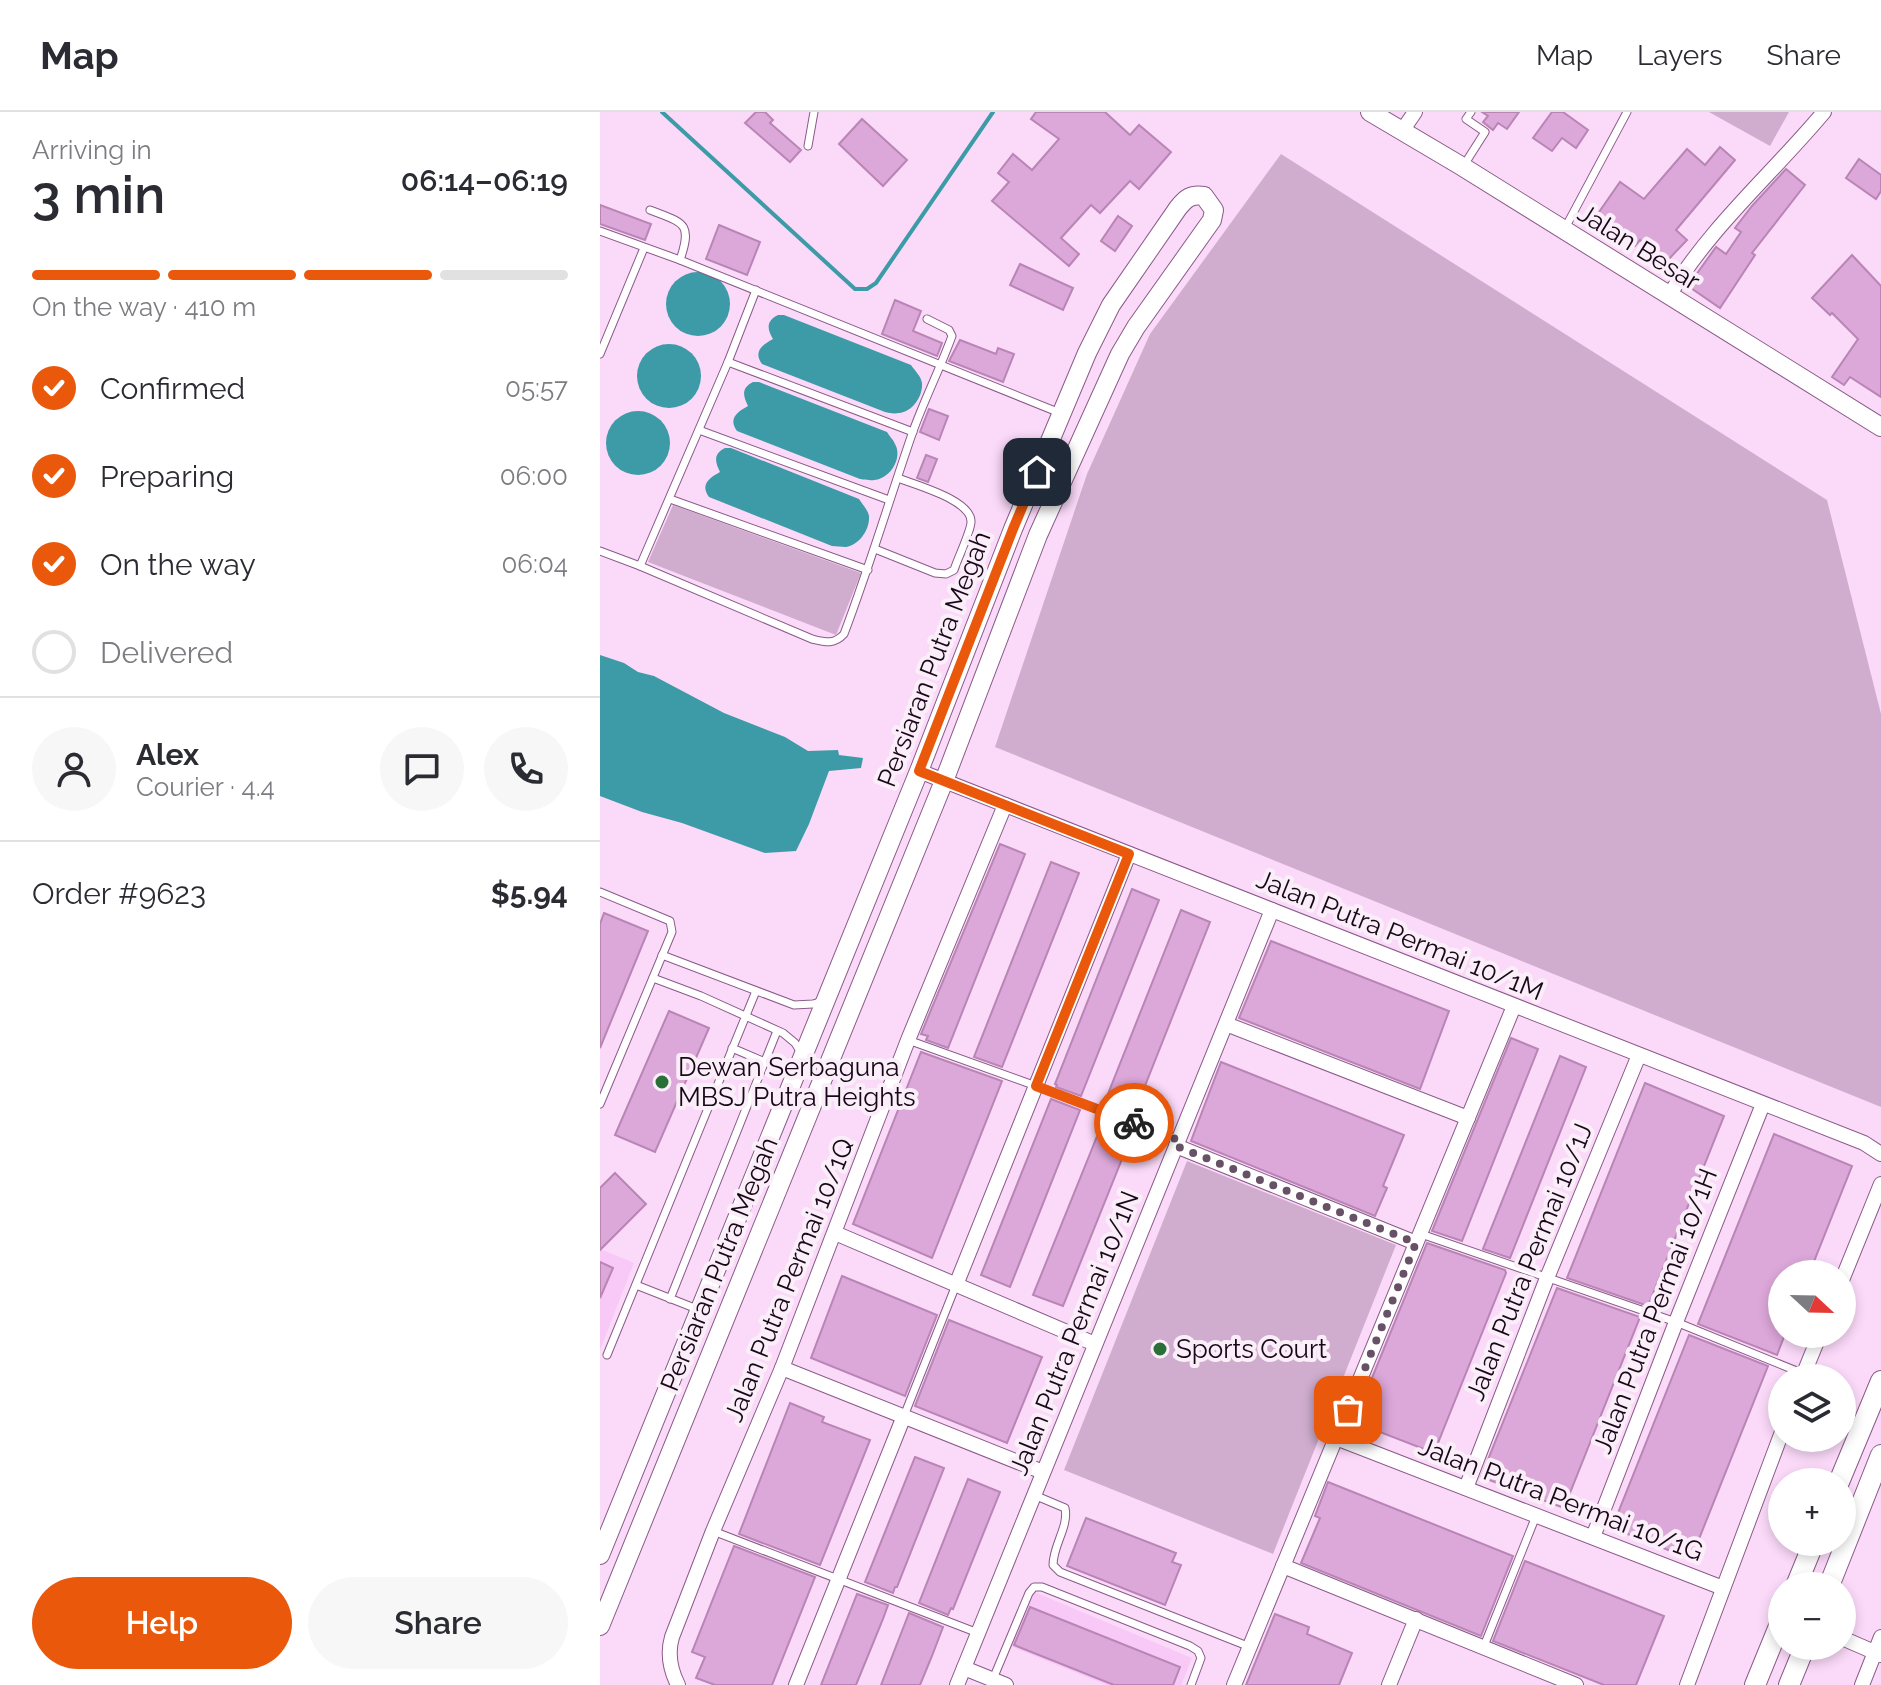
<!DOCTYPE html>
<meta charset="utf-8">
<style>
body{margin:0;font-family:Raleway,sans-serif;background:#f7f7f7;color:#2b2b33;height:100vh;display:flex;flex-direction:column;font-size:30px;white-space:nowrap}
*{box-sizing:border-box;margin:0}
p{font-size:26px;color:#7c7c81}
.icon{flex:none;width:44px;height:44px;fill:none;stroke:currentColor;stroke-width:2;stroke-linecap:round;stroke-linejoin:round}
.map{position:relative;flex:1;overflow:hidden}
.sheet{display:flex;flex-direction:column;background:#fff;width:600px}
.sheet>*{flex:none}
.needle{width:52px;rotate:112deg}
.fabs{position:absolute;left:1168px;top:1148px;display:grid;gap:16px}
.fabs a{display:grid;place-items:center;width:88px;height:88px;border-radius:50%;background:#fff;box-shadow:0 4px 12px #0003;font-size:40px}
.pin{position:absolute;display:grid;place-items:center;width:68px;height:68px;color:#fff;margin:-34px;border-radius:16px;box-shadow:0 4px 12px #0006}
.courier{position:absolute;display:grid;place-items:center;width:80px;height:80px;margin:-40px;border:6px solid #ea580c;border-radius:50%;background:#fff;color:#222;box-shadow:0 2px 10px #0007}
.head em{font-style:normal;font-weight:600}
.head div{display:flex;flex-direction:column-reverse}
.head{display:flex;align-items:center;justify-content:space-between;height:136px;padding:0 32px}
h1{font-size:52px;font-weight:600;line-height:60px}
.bar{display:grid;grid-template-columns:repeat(4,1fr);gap:12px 8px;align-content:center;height:96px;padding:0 32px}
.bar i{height:10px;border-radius:6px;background:#e1e1e2}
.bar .active{background:#ea580c}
.bar p{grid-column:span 4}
.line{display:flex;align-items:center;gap:20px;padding:0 32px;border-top:2px solid #e1e1e2}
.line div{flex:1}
.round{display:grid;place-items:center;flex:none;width:84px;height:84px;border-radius:42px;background:#f7f7f7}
ol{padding:0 32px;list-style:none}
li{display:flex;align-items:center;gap:24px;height:88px}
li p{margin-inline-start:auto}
li .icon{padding:8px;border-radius:50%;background:#ea580c;color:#fff;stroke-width:4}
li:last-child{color:#7c7c81}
li i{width:44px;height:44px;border:4px solid #e1e1e2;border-radius:50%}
.primary-button{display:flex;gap:16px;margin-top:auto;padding:16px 32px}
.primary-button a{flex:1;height:92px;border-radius:48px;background:#ea580c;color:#fff;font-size:32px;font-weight:600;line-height:92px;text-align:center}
.primary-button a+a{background:#f7f7f7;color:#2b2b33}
header{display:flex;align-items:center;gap:48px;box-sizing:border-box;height:112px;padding:0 40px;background:#fff;border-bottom:2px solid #e1e1e2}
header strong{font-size:38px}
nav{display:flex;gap:44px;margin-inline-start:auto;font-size:28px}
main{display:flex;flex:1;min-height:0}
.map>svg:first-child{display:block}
.built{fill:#f8c8f6}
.green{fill:#d0adce}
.water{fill:#3d9aa7}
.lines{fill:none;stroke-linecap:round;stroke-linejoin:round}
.stream{stroke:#3d9aa7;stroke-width:4}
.building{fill:#dca7d9;stroke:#b885b5;stroke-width:2}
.service-casing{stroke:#8a5a88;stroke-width:9}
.minor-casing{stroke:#8a5a88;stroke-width:16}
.tertiary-casing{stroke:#8a5a88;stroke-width:20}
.secondary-casing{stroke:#8a5a88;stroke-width:22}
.service{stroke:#fff;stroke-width:7}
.minor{stroke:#fff;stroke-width:14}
.tertiary{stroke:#fff;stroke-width:18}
.secondary{stroke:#fff;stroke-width:20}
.done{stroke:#685167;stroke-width:8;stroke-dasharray:0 14.4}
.route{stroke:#ea580c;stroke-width:10}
.poi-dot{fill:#2a6e38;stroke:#faeff9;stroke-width:3}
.labels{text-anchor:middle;stroke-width:8;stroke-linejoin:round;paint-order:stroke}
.street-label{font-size:26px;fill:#190719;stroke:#faeff9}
.poi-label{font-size:26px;fill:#190719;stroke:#faeff9;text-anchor:start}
</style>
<header>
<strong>Map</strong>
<nav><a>Map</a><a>Layers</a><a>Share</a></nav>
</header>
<main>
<section class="sheet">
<div class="head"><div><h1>3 min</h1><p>Arriving in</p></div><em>06:14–06:19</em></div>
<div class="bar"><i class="active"></i><i class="active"></i><i class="active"></i><i></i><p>On the way · 410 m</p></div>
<ol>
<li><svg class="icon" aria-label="check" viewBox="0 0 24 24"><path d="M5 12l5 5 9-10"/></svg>Confirmed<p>05:57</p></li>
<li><svg class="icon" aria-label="check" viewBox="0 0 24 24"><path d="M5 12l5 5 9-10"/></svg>Preparing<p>06:00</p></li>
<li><svg class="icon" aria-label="check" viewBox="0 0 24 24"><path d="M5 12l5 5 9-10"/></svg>On the way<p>06:04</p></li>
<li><i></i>Delivered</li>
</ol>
<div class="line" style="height:144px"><a class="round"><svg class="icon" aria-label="person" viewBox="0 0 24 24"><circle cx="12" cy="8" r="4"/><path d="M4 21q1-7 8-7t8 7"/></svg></a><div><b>Alex</b><p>Courier · 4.4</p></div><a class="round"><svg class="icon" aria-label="chat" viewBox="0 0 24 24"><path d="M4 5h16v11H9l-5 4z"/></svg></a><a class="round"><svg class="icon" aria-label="phone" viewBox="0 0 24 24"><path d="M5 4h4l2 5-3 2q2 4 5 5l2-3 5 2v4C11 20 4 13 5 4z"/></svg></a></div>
<div class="line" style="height:104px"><div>Order #9623</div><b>$5.94</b></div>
<div class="primary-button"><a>Help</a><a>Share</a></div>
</section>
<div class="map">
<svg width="1281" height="1573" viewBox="0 0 1281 1573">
<rect width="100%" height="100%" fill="#fbdaf9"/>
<g class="built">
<polygon points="0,1137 34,1151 0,1238"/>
<polygon points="434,1480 592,1546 581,1573 507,1573 410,1534 431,1483"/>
</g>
<g class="green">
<polygon points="1109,0 1189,0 1170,34"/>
<polygon points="681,42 1227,388 1281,602 1281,995 395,635 487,362 550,222"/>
<polygon points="73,393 261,461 236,523 48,450"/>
<polygon points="587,1049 796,1133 673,1442 464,1358"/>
</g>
<g class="water">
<circle cx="98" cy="192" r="32"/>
<path d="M178,203H184L311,253C315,259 321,264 322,271C323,285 312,300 299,301C294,302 289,301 285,300L162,252C153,240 162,233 173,227C167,217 166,209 178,203Z"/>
<circle cx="69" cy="264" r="32"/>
<path d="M153,270H159L287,320C289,324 293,327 295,332C303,346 290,367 274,368C273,369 261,367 260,367L137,319C128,307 137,300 148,294C143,284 141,276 153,270Z"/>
<circle cx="38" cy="331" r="32"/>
<path d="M125,336H131L259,387C262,392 268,398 269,404C270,418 259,433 246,435C241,435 236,434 232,434L109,385C100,373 109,366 120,360C115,350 113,342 125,336Z"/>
<polygon points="0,543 24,551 38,560 54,564 124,601 185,625 208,639 238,638 239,643 263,646 261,656 229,659 209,712 196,739 165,741 82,711 42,700 0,684"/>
</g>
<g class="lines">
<polyline class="stream" points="62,0 255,177 267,177 276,171 393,0"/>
</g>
<g class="building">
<polygon points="156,0 165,0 173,8 170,11 201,38 190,50 145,11"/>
<polygon points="436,0 505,0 530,23 539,13 571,40 539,77 530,69 500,101 491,93 461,126 479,142 469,154 392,89 409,70 398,61 413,42 432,58 459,27 431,7"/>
<polygon points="882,0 919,0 907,17 898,11 893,18 883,10 888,4"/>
<polygon points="952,0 963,0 988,18 976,36 962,26 952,39 933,26"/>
<polygon points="262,7 307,48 283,74 239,32"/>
<polygon points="1120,35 1135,48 1076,118 1087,128 1065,151 1040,128 1035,134 1014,115 1007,124 990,113 1020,70 1044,87 1087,37 1105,53"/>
<polygon points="1259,47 1281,63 1281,79 1276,87 1246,66"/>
<polygon points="1186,57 1205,73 1152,141 1155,143 1120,196 1088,174 1116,135 1126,142 1141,120 1135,116 1152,94"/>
<polygon points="0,93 51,112 45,128 0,112"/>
<polygon points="518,104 532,114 515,139 501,129"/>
<polygon points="119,113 160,130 147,163 106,147"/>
<polygon points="1252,143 1281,174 1281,285 1250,265 1244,273 1232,265 1258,227 1232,201 1230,203 1212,186"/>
<polygon points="420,152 473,176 463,198 410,173"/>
<polygon points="295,188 321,199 313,219 342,231 337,244 282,222"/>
<polygon points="360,228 396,242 398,236 414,242 403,270 349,249"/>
<polygon points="329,297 348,304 339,328 320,320"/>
<polygon points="326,343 337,347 328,370 317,366"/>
<polygon points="400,732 425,742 348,936 326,928 328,924 321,922"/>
<polygon points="451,750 479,761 402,955 374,945"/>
<polygon points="532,777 559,788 481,984 456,975 457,973 455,972"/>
<polygon points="581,798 610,810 533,1004 504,992"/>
<polygon points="4,801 48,819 0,936 0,812"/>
<polygon points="671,829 849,899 820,977 639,906"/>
<polygon points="69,899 109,916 55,1040 15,1023"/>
<polygon points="911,926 938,937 862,1129 832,1119"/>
<polygon points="321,940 402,969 332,1146 253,1112"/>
<polygon points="960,944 986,955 910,1146 883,1137"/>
<polygon points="621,950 804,1023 783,1074 787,1076 775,1104 591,1029"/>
<polygon points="1045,971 1124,1004 1048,1194 967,1166"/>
<polygon points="451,987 480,998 410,1175 381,1163"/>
<polygon points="504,1007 528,1016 526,1020 532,1022 463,1194 433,1183"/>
<polygon points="1174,1022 1252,1054 1209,1162 1182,1162 1182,1222 1185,1222 1177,1243 1098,1212"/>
<polygon points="15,1061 46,1092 0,1138 0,1076"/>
<polygon points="827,1131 905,1158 906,1161 834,1341 754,1310"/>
<polygon points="0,1150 13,1156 0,1186"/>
<polygon points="242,1164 337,1203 305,1284 211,1246"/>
<polygon points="957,1176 1040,1205 964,1396 881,1365"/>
<polygon points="349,1208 442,1245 407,1331 315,1294"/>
<polygon points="1089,1223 1168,1254 1091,1447 1012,1416"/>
<polygon points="190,1291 224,1305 222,1310 270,1328 220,1453 139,1422"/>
<polygon points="315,1345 344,1356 297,1475 295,1475 293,1481 265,1470"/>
<polygon points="368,1367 400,1380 353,1497 351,1496 348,1503 319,1491"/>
<polygon points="728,1370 913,1444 881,1524 701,1451 720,1406 715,1404"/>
<polygon points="486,1406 576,1441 572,1450 581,1453 565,1493 467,1454"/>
<polygon points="134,1434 215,1465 172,1573 115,1573 96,1566 105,1545 92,1540"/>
<polygon points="925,1449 1064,1504 1036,1573 1004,1573 893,1529"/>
<polygon points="257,1482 288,1493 283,1507 256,1573 221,1573"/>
<polygon points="430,1495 580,1555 573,1573 514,1573 414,1533"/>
<polygon points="309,1501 343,1515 332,1544 320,1573 281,1573"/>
<polygon points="675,1502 709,1515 707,1522 752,1541 739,1573 646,1573"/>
</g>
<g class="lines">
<g class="service-casing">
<g id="service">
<polyline points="208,34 214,0"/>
<polyline points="864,53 885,20 866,7 871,0"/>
<path d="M50,98C83,111 93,110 80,148"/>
<polyline points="964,118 1027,0"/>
<polyline points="0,119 80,148 460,301"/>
<polyline points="0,242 44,136"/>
<polyline points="128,250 313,320"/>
<polyline points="99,318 289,388"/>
<polyline points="70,387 268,458"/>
<path d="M275,437L335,461L346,462L354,458C357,448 371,419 371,410C372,388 315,373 298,366"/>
<path d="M0,439L40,454L212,527C225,530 234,533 244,522C269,456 289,389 312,322C324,288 340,257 352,224L349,218L327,207"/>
<polyline points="40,454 128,250 156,178"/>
<polyline points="0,780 70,809 72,820 0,992"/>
<polyline points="62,843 194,893 213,892 223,889"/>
<polyline points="53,866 101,884 183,921 195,931 202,942"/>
<polyline points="308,928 436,974 578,1028"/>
<polyline points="132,936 165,950"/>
<polyline points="821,1122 1076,1210 1204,1262"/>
<polyline points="36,1173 97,1197"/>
<polyline points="70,1187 177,919"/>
<polyline points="7,1243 156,879"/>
<polyline points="304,1304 356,1173"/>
<path d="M434,1383L465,1396C469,1415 453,1433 453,1453L460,1460L650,1535"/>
<polyline points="113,1419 378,1521"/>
<polyline points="884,1534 936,1404"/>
<polyline points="393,1567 429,1481 434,1475 442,1475 590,1534 598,1539 601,1546 591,1573"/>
</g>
</g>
<g class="minor-casing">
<g id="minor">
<polyline points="802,19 815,0"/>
<path d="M1069,184C1108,117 1174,60 1224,0"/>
<polyline points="319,659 1264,1031 1281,1042"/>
<polyline points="626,912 868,1006"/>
<polyline points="576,1034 816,1131"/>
<polyline points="235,1121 495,1232"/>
<polyline points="1242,1168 1281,1072"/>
<polyline points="356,1173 529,742"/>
<polyline points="182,1256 443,1360"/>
<polyline points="1202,1266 1220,1222"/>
<polyline points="736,1326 1123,1476"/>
<polyline points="866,1376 947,1166 1039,943"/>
<polyline points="993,1425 1076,1210 1163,992"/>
<polyline points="683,1454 976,1573"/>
<polyline points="1242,1526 1281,1543"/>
<polyline points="364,1556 406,1573"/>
<path d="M78,1573C70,1557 67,1542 72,1525L113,1419L182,1256L308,928L405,693"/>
<polyline points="196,1573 304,1304"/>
<polyline points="357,1573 672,798"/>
<polyline points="634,1573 914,894"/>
<polyline points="789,1573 816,1507"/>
<polyline points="1087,1573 1182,1320"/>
<polyline points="1262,1573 1281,1525"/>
</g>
</g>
<g class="tertiary-casing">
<g id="tertiary">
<polyline points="770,0 863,55 1281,315"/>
<path d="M0,1443L319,659L413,417L487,241L511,193L578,96C586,86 591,82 604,84L614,98L612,108L536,215L520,242L438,423L344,669L0,1514"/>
</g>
</g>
<g class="secondary-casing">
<g id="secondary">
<polyline points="1239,1370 1281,1269"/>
<polyline points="1196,1474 1214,1430"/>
<polyline points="1229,1474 1281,1343"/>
<polyline points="1155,1573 1182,1507"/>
<polyline points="1189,1573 1205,1534"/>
</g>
</g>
<use href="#service" class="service"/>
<use href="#minor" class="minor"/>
<use href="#tertiary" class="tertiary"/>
<use href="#secondary" class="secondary"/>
</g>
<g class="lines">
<polyline class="done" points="534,1011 578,1028 576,1034 816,1131 748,1298"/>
<polyline class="route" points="437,360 413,417 319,659 529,742 436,974 534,1011"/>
</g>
<g class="poi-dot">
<circle cx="62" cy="970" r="8"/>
<circle cx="560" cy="1237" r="8"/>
</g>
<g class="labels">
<g class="street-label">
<text transform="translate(1039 135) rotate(32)" y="9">Jalan Besar</text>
<text transform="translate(334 547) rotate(-69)" y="9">Persiaran Putra Megah</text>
<text transform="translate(800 823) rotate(22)" y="9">Jalan Putra Permai 10/1M</text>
<text transform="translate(929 1150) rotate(-68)" y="9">Jalan Putra Permai 10/1J</text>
<text transform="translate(119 1152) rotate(-68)" y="9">Persiaran Putra Megah</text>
<text transform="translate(189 1168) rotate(-68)" y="9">Jalan Putra Permai 10/1Q</text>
<text transform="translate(1055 1199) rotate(-69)" y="9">Jalan Putra Permai 10/1H</text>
<text transform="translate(474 1221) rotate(-68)" y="9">Jalan Putra Permai 10/1N</text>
<text transform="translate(961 1387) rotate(21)" y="9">Jalan Putra Permai 10/1G</text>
</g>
<g class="poi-label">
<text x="78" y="964">Dewan Serbaguna<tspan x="78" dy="30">MBSJ Putra Heights</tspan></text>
<text x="576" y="1246">Sports Court</text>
</g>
</g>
</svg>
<div class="fabs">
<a><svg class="needle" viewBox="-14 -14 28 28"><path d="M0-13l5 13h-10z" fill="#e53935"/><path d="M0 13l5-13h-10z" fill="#7c7c81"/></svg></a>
<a><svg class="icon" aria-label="layers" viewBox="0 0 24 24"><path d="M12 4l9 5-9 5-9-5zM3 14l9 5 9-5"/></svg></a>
<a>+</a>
<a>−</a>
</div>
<div class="pin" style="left:748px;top:1298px;background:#ea580c"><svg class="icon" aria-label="bag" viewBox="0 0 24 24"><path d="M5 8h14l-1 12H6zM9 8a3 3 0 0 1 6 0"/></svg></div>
<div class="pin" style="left:437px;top:360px;background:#1f2937"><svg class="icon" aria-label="home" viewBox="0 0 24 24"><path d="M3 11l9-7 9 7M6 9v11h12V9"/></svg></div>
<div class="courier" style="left:534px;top:1011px"><svg class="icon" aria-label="bike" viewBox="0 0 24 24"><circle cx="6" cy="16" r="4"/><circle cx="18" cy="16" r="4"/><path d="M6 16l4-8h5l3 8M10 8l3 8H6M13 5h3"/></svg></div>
</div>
</main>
